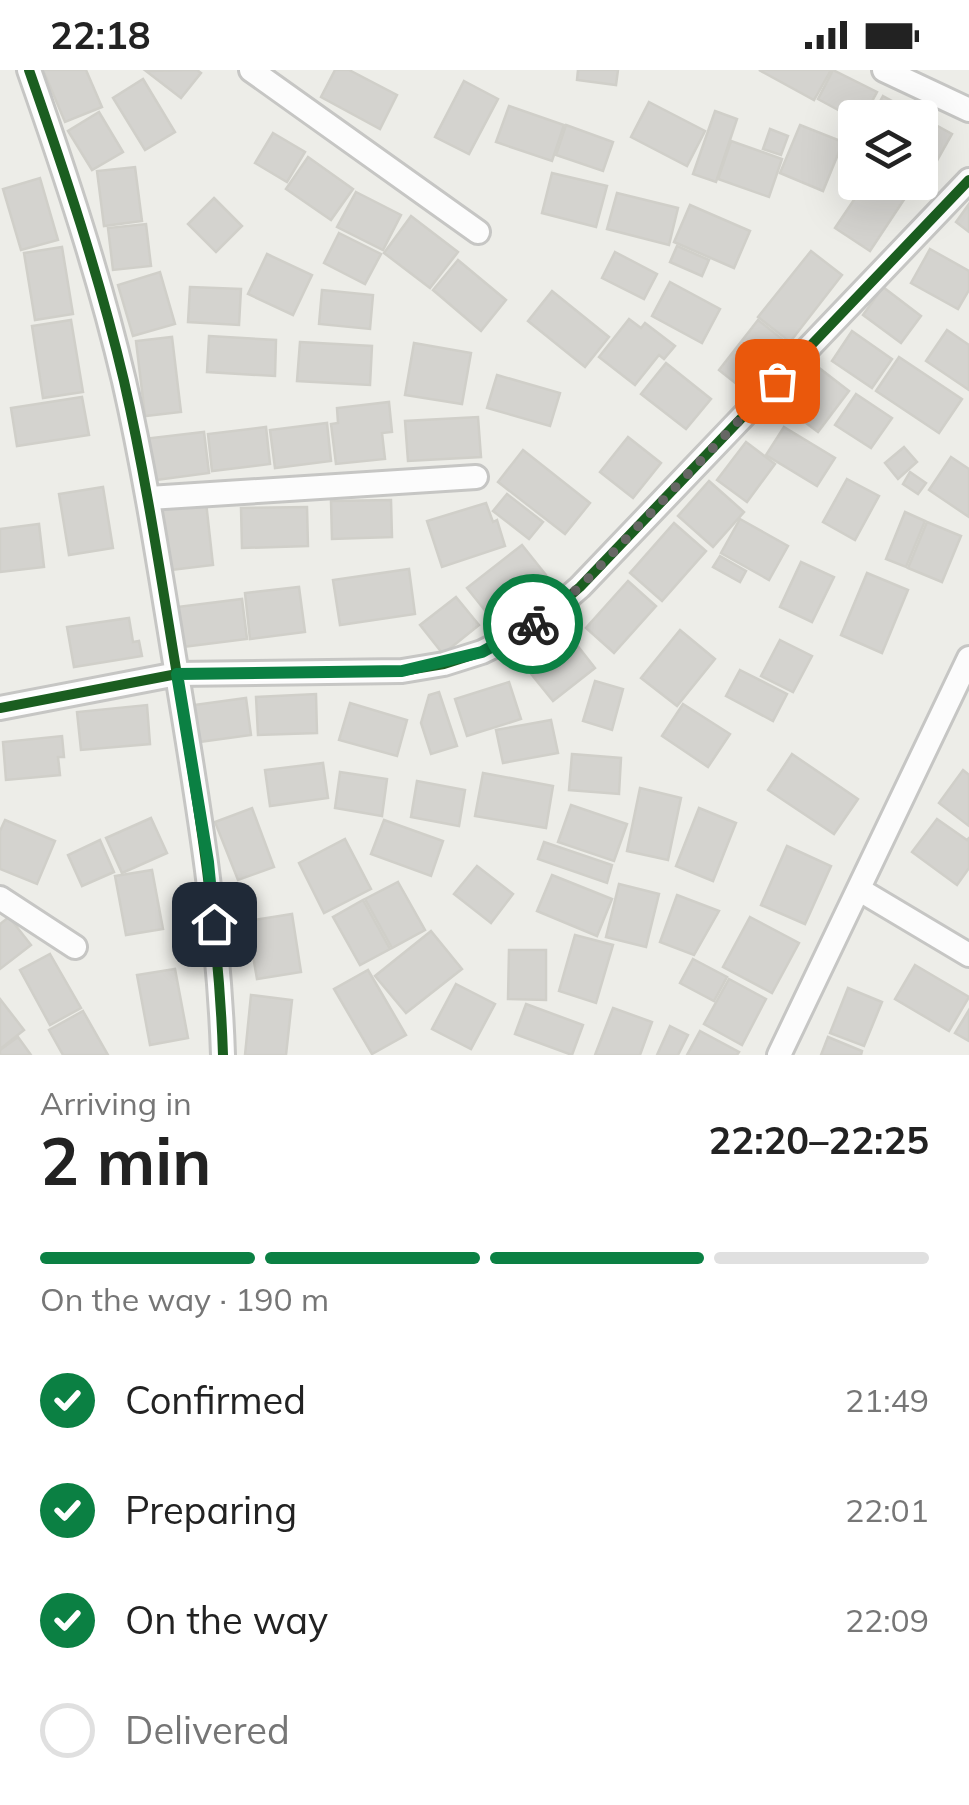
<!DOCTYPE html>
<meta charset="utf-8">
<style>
body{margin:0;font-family:Mulish,sans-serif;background:#f2f2f2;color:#222;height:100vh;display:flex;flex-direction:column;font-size:38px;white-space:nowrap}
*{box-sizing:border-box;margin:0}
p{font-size:32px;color:#767676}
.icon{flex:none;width:55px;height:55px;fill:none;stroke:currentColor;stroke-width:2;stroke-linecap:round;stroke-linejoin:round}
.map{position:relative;height:985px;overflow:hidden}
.side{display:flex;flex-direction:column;background:#fff;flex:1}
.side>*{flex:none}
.controls{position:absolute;left:838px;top:30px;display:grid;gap:20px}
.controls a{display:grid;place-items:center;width:100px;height:100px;border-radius:10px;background:#fff;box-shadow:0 10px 40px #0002;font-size:50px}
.pin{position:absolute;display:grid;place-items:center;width:85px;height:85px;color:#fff;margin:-42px;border-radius:20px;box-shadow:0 5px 15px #0006}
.courier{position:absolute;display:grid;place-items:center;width:100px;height:100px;margin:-50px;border:8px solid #0b8043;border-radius:50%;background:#fff;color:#222;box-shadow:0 2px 12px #0007}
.head em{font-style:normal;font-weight:700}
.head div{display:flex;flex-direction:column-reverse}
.head{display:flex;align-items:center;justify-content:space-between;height:170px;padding:0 40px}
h1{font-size:65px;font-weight:700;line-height:75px}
.bar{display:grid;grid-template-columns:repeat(4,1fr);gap:15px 10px;align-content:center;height:120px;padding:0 40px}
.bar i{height:12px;border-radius:8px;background:#e0e0e0}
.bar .selected{background:#0b8043}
.bar p{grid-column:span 4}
ol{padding:0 40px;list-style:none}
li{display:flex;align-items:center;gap:30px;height:110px}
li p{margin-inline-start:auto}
li .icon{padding:10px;border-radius:50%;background:#0b8043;color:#fff;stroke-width:4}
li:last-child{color:#767676}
li i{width:55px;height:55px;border:5px solid #e0e0e0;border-radius:50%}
.status{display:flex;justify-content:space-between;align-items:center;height:70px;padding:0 50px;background:#fff;direction:ltr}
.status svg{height:28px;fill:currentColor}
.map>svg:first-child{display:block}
.building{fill:#d4d3cf;stroke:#d0cfc9;stroke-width:2.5}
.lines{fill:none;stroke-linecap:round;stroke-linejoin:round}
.minor-casing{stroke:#c6c6c4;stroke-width:28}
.minor{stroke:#fcfcfc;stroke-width:22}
.cycleway-casing{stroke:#fff;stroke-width:16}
.cycleway{stroke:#1b5e20;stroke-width:10}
.done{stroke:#676765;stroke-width:10;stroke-dasharray:0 18}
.route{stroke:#0b8043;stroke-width:12}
</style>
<div class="status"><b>22:18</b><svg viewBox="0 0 49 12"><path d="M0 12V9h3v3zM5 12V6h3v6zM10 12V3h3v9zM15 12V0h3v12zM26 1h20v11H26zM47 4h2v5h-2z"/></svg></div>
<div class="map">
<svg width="969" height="985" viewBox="0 0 969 985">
<rect width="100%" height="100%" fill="#edede8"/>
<g class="building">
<polygon points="43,0 86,0 102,37 65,52"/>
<polygon points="197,0 201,3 181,28 146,1"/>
<polygon points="335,0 349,0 397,25 380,59 321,27"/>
<polygon points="578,0 618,0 616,15 577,10"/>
<polygon points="759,0 831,0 814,30"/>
<polygon points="833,0 877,22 863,48 855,49 818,29"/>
<polygon points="143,9 175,62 145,80 113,28"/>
<polygon points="464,11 498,29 469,84 435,67"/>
<polygon points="883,26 952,64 930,103 920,98 920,48 871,48"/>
<polygon points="649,32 705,61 687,96 631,67"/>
<polygon points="509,36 564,55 552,91 496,72"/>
<polygon points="715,41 737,49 716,112 693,104"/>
<polygon points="99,42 123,82 92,100 68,61"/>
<polygon points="566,55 613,72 603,101 556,85"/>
<polygon points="800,55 843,72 823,121 780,103"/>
<polygon points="770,59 788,66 781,85 763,79"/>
<polygon points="273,63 305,82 287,112 255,93"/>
<polygon points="731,71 782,89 769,127 718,109"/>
<polygon points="308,87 353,119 331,150 286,119"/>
<polygon points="135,97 142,151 104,156 97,101"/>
<polygon points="552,103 607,116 596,157 542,143"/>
<polygon points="40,108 58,170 21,180 3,119"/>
<polygon points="866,112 888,112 907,125 870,181 835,158"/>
<polygon points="356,122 401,145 383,180 337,157"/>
<polygon points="617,123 678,138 669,175 607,159"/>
<polygon points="214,128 242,156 216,182 188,154"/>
<polygon points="969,134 969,162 956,152"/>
<polygon points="690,135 750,161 734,198 674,172"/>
<polygon points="411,146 458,182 430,218 384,183"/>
<polygon points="146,154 151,196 113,200 108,158"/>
<polygon points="339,163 381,184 365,214 324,193"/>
<polygon points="677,176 709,190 702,206 670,192"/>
<polygon points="62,177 73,244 35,250 24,183"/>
<polygon points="930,179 969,201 969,220 958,239 911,213"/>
<polygon points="811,181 842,205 790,272 758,247"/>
<polygon points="615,182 657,204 644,229 602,208"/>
<polygon points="267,184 312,205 293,245 248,224"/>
<polygon points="458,190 506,230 481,261 433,220"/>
<polygon points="160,202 175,254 133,266 118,215"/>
<polygon points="670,212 720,239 702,273 652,246"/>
<polygon points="190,217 241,219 239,255 188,252"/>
<polygon points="883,217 921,246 901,273 863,245"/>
<polygon points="322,220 373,225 370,259 319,254"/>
<polygon points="552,221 609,267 585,297 528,251"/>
<polygon points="629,249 641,258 645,253 675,276 664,289 659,285 635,315 599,287"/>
<polygon points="71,250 83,322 43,328 32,256"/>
<polygon points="758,250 787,273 748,323 719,300"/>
<polygon points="947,260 969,275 969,320 926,291"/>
<polygon points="852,261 892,289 872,318 832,291"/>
<polygon points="209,266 276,270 275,306 207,302"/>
<polygon points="172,267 181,342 145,346 136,271"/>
<polygon points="300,272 372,276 370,315 297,311"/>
<polygon points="414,273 471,283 462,334 405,325"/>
<polygon points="899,287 962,329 939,363 876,321"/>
<polygon points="666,293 711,329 686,359 641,324"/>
<polygon points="814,294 849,321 818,362 782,335"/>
<polygon points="497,305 560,323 550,356 487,338"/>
<polygon points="856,324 892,348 871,378 835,355"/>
<polygon points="82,327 89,365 17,376 11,338"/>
<polygon points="389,332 392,362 382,363 385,389 336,394 331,354 338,353 337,338"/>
<polygon points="478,347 481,387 408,391 405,351"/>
<polygon points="327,353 331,391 275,398 270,360"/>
<polygon points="266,357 270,394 212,401 208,364"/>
<polygon points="784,357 835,388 817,416 766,385"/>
<polygon points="204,362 209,403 148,411 143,369"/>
<polygon points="628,367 661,393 633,428 600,402"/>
<polygon points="746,372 775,394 747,432 717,410"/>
<polygon points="904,377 917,392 898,409 885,393"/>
<polygon points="523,380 590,433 565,464 498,412"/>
<polygon points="951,387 969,399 969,447 929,420"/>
<polygon points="910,402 926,413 918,424 903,414"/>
<polygon points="847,409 879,426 855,470 823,452"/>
<polygon points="709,411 744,442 713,477 678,446"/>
<polygon points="103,417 113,478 69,485 59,424"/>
<polygon points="507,424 543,452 529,469 493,441"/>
<polygon points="391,430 392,467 332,469 331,431"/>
<polygon points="206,432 213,495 170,500 162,438"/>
<polygon points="486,433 493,452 497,450 505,476 442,497 427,451"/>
<polygon points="307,437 308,476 242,478 241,438"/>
<polygon points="905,442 925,451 906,497 886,489"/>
<polygon points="740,449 788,476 769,510 721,483"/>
<polygon points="927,452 961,466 942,512 908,498"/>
<polygon points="674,453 706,481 662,531 630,503"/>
<polygon points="39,454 44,497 0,502 0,459"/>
<polygon points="522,475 546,505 491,548 467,518"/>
<polygon points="720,486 746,501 740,512 713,497"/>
<polygon points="801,492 834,507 812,552 780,537"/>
<polygon points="409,499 415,544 340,555 333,510"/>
<polygon points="867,503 908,520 882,583 841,565"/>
<polygon points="628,511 656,536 614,583 586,558"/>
<polygon points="299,517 305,562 250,569 245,523"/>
<polygon points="456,527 479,555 443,584 420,555"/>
<polygon points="242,529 247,569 182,577 177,537"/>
<polygon points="129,548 133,572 139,571 142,586 74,597 67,557"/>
<polygon points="562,556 595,598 553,631 519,589"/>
<polygon points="680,560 715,589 677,636 641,608"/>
<polygon points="780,570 812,586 793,622 761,606"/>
<polygon points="740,600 787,624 773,651 726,626"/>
<polygon points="595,611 623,619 612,660 583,651"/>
<polygon points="509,612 521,649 467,666 455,629"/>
<polygon points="439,622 457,676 431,684 421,653 429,625"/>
<polygon points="316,624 317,663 258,665 256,627"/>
<polygon points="246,628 251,665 199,672 194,635"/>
<polygon points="350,633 407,650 397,686 339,670"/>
<polygon points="683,634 730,664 708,697 662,666"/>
<polygon points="147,635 150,674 81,680 77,642"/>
<polygon points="551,650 558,683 503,693 496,660"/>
<polygon points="62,666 64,687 58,687 60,705 6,710 3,672"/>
<polygon points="572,684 621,688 619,724 569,720"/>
<polygon points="792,684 858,729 834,764 768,720"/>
<polygon points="323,693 328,728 270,736 265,700"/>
<polygon points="963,700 969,705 969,756 939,733"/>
<polygon points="340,702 387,709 382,746 335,738"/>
<polygon points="483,703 553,716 546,758 475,746"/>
<polygon points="417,711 465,720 459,756 411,747"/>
<polygon points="640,718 681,728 668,790 627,781"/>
<polygon points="571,735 627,754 614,791 558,772"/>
<polygon points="252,738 274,797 238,810 215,752"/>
<polygon points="699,738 736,753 713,811 676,796"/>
<polygon points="151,748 167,783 122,803 106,768"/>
<polygon points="937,749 967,770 969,768 969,798 957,815 912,782"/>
<polygon points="5,750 55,771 37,814 0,799 0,761"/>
<polygon points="384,750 443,771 431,806 371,784"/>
<polygon points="345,769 371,819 324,843 299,793"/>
<polygon points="100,770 114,802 82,816 68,785"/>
<polygon points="544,772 612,795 607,813 538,789"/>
<polygon points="787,776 831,796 805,854 761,835"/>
<polygon points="477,796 513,824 491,853 454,824"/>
<polygon points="152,800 163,859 126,865 115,806"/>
<polygon points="552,805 612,829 597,866 537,841"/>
<polygon points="398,812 425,860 392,878 365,829"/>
<polygon points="619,814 659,824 646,877 606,867"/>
<polygon points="677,825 719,841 694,885 660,872"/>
<polygon points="363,830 390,879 360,895 333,847"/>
<polygon points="292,844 301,902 257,909 247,851"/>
<polygon points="9,847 31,875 0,899 0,854"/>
<polygon points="750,847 799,873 772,923 723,897"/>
<polygon points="431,861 462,899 406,943 375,906"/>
<polygon points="575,865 613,875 596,933 559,921"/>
<polygon points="509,880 546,880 546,930 508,929"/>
<polygon points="50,884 81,938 50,955 20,900"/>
<polygon points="693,889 727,907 714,931 680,913"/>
<polygon points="915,895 969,927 949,961 895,929"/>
<polygon points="175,899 188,968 150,975 137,905"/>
<polygon points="368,900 406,965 372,984 334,919"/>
<polygon points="729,909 766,929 742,975 704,954"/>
<polygon points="456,914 495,934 471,979 432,959"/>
<polygon points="848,918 882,932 864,976 830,963"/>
<polygon points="251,925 292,930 286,985 245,985"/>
<polygon points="0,929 24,960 0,979"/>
<polygon points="526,934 583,955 572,985 515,964"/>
<polygon points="613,938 652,952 640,985 595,985"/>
<polygon points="969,940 969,971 955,963"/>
<polygon points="83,941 108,985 63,985 49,960"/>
<polygon points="670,956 688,965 678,985 657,985"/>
<polygon points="700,961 739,982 737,985 687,985"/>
<polygon points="18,967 31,985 0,985 0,980"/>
<polygon points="828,967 862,981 861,985 821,985"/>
</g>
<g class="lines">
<g class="minor-casing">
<g id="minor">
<path d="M29,0C65,103 99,205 124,311C147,412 162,515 179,617C199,739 219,861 223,985"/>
<polyline points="251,0 478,162"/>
<polyline points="884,0 969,40"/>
<polyline points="149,428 476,407"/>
<polyline points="0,638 177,604 402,601 444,594 482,582 514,566 550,543 580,517 969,110"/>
<polyline points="860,820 969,885"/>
<polyline points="0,828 75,877"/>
<polyline points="779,985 969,588"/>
</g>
</g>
<use href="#minor" class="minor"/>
<g class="cycleway-casing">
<g id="cycleway">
<path d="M29,0C65,103 99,205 124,311C147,412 162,515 179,617C199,739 219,861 223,985"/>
<polyline points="0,638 177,604 402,601 444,594 482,582 514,566 550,543 580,517 969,110"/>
</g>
</g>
<use href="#cycleway" class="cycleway"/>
</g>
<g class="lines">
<polyline class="done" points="533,554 580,517 777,311"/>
<polyline class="route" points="214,854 208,792 177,604 402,601 482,582 533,554"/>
</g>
</svg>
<div class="controls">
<a><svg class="icon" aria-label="layers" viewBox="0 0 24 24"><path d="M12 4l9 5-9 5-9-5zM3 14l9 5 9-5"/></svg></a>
</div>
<div class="pin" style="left:777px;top:311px;background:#ea580c"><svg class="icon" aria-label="bag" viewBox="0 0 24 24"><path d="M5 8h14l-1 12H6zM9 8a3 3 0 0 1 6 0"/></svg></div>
<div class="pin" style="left:214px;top:854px;background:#1f2937"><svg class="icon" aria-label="home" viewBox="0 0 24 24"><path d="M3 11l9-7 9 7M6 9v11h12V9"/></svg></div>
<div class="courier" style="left:533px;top:554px"><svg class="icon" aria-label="bike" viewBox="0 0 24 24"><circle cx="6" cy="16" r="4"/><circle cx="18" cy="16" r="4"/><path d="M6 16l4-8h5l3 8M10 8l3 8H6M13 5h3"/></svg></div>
</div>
<section class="side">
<div class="head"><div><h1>2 min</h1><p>Arriving in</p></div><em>22:20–22:25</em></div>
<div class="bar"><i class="selected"></i><i class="selected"></i><i class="selected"></i><i></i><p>On the way · 190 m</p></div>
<ol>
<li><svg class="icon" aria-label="check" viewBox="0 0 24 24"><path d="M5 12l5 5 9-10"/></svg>Confirmed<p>21:49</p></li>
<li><svg class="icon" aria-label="check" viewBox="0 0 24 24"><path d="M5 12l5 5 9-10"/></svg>Preparing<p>22:01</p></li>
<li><svg class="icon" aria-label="check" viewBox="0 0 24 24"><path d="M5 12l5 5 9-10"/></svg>On the way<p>22:09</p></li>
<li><i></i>Delivered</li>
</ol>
</section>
